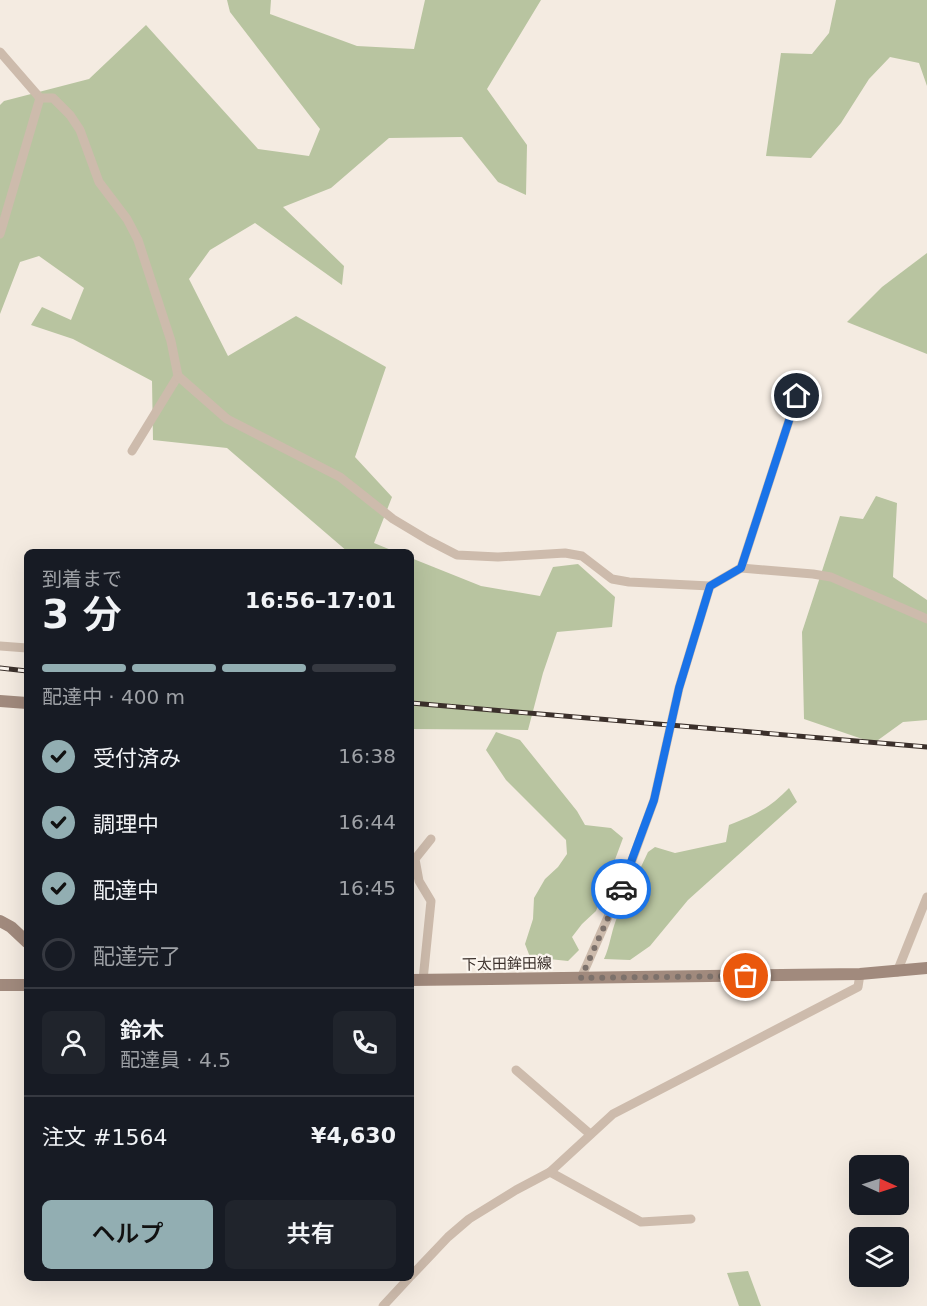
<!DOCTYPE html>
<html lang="ja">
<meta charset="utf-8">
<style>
body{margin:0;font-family:"DejaVu Sans","Noto Sans JP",sans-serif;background:#20242c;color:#f1f3f6;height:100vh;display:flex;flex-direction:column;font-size:22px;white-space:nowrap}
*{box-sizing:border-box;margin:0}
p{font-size:20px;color:#9ea1a6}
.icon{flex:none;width:33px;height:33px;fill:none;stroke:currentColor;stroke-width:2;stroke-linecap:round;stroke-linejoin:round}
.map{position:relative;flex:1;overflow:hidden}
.side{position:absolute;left:24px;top:549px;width:390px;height:732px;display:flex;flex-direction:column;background:#171b24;border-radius:9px;box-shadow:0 6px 24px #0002}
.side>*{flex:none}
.needle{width:39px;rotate:93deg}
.tools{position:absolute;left:849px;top:1155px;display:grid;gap:12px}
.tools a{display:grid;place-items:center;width:60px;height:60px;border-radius:9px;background:#171b24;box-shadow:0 6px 24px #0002;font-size:30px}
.pin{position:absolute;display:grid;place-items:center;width:51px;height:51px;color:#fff;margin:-26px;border:3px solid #fff;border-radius:50%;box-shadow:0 2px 6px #0007}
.courier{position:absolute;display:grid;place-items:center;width:60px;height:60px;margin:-30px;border:4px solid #1a73e8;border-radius:50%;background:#fff;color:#222;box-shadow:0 2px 8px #0007}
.overview em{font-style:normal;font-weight:600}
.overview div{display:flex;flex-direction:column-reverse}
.overview{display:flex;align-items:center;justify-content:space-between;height:102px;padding:0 18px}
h1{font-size:39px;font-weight:600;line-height:45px}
.bar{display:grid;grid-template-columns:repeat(4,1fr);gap:9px 6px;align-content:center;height:72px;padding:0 18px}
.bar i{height:8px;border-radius:4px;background:#363941}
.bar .current{background:#92aeb2}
.bar p{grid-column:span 4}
.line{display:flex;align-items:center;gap:15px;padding:0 18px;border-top:2px solid #363941}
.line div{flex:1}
.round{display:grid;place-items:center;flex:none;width:63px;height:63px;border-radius:9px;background:#20242c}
ol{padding:0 18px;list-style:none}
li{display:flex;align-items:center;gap:18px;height:66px}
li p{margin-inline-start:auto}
li .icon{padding:6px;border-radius:50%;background:#92aeb2;color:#111;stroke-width:4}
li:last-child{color:#9ea1a6}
li i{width:33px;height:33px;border:3px solid #363941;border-radius:50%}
.cta{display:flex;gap:12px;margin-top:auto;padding:12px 18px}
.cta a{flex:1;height:69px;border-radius:9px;background:#92aeb2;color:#111;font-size:24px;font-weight:600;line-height:69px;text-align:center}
.cta a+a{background:#20242c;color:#f1f3f6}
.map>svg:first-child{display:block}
.green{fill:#b8c4a0}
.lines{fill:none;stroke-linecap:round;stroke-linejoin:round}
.street{stroke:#cdbbac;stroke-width:9}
.secondary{stroke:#a18a7d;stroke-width:12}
.rail-casing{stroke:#3b302b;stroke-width:5}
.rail{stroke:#fbf5ee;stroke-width:3;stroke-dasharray:9;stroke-linecap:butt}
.done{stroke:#7c716b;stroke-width:6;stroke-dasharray:0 10.8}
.route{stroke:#1a73e8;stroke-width:8}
.labels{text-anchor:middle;stroke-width:4.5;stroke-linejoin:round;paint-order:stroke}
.street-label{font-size:15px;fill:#3b302b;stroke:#fbf5ee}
</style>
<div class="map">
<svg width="927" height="1306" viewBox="0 0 927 1306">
<rect width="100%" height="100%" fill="#f4ebe1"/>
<g class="green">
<polygon points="227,0 271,0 270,14 357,46 414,49 425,0 541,0 487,89 527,145 526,195 498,182 462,137 389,138 331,188 283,207 344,266 342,285 255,223 210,250 189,279 228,356 296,316 386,367 355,457 392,497 374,543 396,552 348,552 227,448 153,440 152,381 73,339 31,325 42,307 71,320 84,288 39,256 20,262 0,314 0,105 4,101 89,79 146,25 258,149 309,156 320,129 230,12"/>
<polygon points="836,0 927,0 927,86 919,63 890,57 869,79 841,123 811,158 766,156 781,53 812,54 829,33"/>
<polygon points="927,253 927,354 847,322 882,287"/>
<polygon points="876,496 897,503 893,577 927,600 927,720 903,722 874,743 804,719 802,632 840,516 863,519"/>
<polygon points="411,558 481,586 540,596 553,567 578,564 615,597 612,627 557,632 543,673 528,730 411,729"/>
<polygon points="496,732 520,740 577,811 585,825 611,828 623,838 596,911 582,924 572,937 579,950 568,961 530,957 525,944 533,919 534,898 545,879 558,867 567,854 566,840 506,780 486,750"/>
<path d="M789,788L797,802L688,900L650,946L630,960L604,959C610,946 611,933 616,920L648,852L655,847L675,853L726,842L729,825C755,815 770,808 789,788Z"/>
<polygon points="748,1271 761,1306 739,1306 727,1273"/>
</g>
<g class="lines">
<g class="street">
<polyline points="0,52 40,98 53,98 70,115 80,130 99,182 127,219 138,240 171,341 178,376 132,451"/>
<polyline points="0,234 40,98"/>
<polyline points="178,376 227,419 340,477 393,519 428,540 457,555 498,557 565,553 582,556 612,579 629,582 710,586 741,568 813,574 831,577 927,619"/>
<polyline points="741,568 797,396"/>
<polyline points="0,646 27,648"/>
<polyline points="897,972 927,897"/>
<polyline points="581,978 627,874 654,800 679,688 710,586"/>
<polyline points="423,980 431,901 419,881 415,859 431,839"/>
<polyline points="516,1070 590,1134"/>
<polyline points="550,1172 641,1222 691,1219"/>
<polyline points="411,1276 448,1237 469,1219 516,1190 550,1172 613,1114 858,987 860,974"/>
<polyline points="383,1306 409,1278"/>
</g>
<g class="secondary">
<polyline points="0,701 27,703"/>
<polyline points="0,921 11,927 27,942"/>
<polyline points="411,980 860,974 927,968"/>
<polyline points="0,985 27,985"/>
</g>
<g class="rail-casing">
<g id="rail">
<polyline points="0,668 27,671"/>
<polyline points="411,703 927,747"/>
</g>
</g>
<use href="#rail" class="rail"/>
</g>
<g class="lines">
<polyline class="done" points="621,889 581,978 746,976"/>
<polyline class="route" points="621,889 654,800 679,688 710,586 741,568 797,396"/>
</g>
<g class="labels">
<g class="street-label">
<text transform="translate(507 964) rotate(-1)" y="5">下太田鉾田線</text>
</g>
</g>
</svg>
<div class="tools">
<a><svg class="needle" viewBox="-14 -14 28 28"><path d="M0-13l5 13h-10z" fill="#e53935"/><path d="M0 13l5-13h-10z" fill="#9ea1a6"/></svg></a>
<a><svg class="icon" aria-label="layers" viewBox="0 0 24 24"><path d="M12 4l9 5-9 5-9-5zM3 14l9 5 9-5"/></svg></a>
</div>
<div class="pin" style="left:746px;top:976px;background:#ea580c"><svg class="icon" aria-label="bag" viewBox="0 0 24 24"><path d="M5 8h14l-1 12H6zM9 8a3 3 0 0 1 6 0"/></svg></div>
<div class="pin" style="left:797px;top:396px;background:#1f2937"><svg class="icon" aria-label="home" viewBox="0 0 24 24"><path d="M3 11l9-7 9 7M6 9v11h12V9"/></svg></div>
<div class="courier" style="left:621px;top:889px"><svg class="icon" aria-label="car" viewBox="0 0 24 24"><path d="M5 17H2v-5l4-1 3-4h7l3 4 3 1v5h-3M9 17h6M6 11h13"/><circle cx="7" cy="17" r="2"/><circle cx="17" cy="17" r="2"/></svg></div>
<section class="side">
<div class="overview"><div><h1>3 分</h1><p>到着まで</p></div><em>16:56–17:01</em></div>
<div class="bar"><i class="current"></i><i class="current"></i><i class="current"></i><i></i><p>配達中 · 400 m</p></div>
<ol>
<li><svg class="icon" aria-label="check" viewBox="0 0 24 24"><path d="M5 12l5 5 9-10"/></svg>受付済み<p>16:38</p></li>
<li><svg class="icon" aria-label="check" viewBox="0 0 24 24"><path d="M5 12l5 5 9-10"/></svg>調理中<p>16:44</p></li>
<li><svg class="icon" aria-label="check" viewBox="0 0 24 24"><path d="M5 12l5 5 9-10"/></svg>配達中<p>16:45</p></li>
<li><i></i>配達完了</li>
</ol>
<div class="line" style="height:108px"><a class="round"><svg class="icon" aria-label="person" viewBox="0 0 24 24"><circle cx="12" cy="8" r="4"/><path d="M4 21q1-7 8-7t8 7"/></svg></a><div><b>鈴木</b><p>配達員 · 4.5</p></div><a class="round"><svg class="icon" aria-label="phone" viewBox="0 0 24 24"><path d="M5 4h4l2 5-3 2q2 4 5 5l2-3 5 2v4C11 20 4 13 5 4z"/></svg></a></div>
<div class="line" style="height:78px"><div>注文 #1564</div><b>¥4,630</b></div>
<div class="cta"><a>ヘルプ</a><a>共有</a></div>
</section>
</div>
